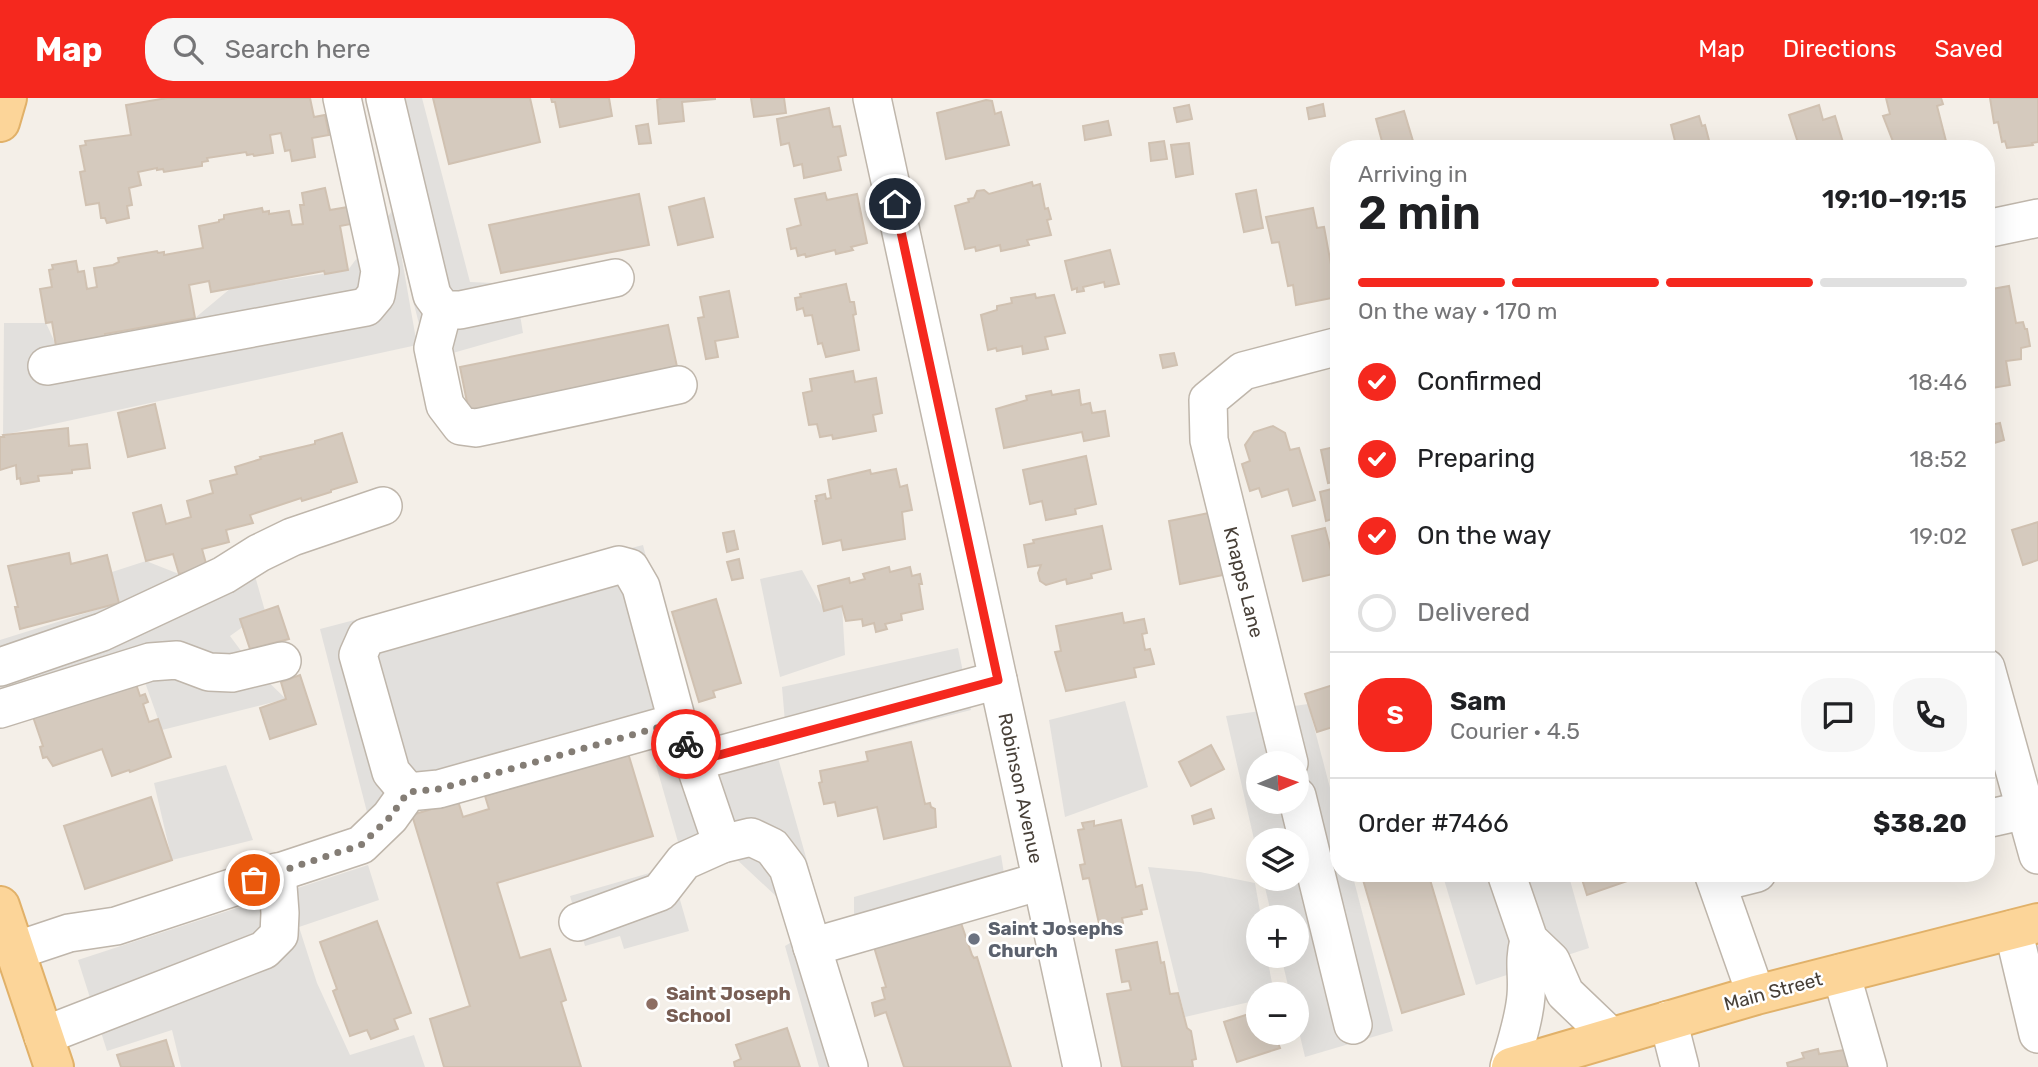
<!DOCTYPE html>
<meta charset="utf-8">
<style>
body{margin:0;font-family:Rubik,sans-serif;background:#f6f6f6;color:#202124;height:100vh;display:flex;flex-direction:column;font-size:26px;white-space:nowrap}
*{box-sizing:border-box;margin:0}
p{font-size:23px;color:#757577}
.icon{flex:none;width:38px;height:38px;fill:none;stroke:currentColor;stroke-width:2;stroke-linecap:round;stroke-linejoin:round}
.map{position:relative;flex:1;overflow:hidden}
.panel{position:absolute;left:1330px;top:42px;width:665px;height:742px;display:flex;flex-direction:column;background:#fff;border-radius:28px;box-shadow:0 7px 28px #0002}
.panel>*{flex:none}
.needle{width:46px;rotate:88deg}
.controls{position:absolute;left:1246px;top:653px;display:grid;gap:14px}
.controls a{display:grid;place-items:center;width:63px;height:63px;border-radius:50%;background:#fff;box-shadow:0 7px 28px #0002;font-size:35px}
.pin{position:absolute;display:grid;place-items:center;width:60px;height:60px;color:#fff;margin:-30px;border:4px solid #fff;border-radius:50%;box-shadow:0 2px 7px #0007}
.courier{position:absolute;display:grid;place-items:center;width:70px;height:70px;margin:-35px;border:5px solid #f5281e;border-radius:50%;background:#fff;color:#222;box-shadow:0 2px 9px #0007}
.headline em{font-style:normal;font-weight:600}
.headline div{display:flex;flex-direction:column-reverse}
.headline{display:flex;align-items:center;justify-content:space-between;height:119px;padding:0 28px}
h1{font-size:46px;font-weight:600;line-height:52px}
.bar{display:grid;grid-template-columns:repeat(4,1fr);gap:10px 7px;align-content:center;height:84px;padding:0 28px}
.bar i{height:9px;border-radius:5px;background:#e0e0e0}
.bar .on{background:#f5281e}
.bar p{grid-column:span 4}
.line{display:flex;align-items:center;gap:18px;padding:0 28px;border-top:2px solid #e0e0e0}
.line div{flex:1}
.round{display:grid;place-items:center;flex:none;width:74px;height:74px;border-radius:28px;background:#f6f6f6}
ol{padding:0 28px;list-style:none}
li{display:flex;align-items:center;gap:21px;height:77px}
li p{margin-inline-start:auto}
li .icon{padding:7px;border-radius:50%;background:#f5281e;color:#fff;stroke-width:4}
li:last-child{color:#757577}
li i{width:38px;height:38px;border:4px solid #e0e0e0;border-radius:50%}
header{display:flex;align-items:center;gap:42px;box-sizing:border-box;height:98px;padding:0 35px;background:#f5281e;color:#fff}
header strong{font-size:33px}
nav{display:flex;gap:38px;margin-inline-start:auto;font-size:24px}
.search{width:490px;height:63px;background:#f6f6f6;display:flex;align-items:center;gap:18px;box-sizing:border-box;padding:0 24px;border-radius:28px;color:#757577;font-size:26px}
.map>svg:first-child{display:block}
.parking{fill:#e2e0dd;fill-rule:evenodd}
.building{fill:#d5cabe;stroke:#d0c1b1;stroke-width:2}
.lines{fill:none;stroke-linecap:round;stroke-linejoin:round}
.minor-casing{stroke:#bfb6ab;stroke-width:40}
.major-casing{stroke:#e1b169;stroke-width:42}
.minor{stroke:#fff;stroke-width:37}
.major{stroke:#fcd599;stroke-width:38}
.done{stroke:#847d75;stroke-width:7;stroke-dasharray:0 12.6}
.route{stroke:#f5281e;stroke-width:9}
.worship-dot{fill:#6b7280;stroke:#fff;stroke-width:2.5}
.education-dot{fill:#8d6e63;stroke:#fff;stroke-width:2.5}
.labels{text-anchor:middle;stroke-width:5;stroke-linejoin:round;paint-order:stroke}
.street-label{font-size:19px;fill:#473f37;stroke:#fff}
.worship-label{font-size:19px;font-weight:bold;fill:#5b616d;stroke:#fff;text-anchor:start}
.education-label{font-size:19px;font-weight:bold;fill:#785e54;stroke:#fff;text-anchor:start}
</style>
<header>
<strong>Map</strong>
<div class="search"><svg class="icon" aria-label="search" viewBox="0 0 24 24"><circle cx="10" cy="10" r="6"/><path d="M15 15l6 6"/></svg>Search here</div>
<nav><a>Map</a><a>Directions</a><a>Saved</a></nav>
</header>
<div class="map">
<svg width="2038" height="969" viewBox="0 0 2038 969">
<rect width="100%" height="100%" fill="#f4efe8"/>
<g class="parking">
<polygon points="365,0 422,0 470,184 515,186 523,235 428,262 400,150 417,247 3,337 4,225 46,225 56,247 195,220 231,190 348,172 392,113"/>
<polygon points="643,447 690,634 368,718 320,531"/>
<polygon points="146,463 179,476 251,464 265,513 230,538 253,569 286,601 162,632 137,562 0,595 0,542 118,505 112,474"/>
<polygon points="802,472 824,512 842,508 845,557 780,579 760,481"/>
<polygon points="958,550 971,612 788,659 782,589"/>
<polygon points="1125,603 1148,689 1065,719 1049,622"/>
<path d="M1308,606L1339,724V775H1352L1393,933L1305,959L1297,925V896H1290L1281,858H1297V819H1272L1263,781L1297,780V742H1258V759L1226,618ZM1258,665H1297V704H1258Z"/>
<polygon points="771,635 865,969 819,969 785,848 800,839 777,799 733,758 679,774 678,795 689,833 624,851 620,838 585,848 570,798 684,765 656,667"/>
<polygon points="226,667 253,742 172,762 154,685"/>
<polygon points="1001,757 1006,788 854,833 854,799"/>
<polygon points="368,767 379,802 299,829 317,885 350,957 414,937 425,969 181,969 172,932 107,953 78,862"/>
<polygon points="1148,769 1200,774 1255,785 1261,819 1258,819 1258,858 1267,858 1274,896 1258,896 1258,902 1185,919"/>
<polygon points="1442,775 1568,775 1589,850 1476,887"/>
</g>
<g class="building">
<polygon points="167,0 310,0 314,19 325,17 329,37 312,40 315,59 292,63 290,52 285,53 281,35 270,37 273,55 254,58 253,56 247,57 246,54 207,60 208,63 202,64 202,68 164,74 163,71 157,72 157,70 138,74 141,87 129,90 132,107 127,108 129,120 107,125 105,120 101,120 99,105 86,107 80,74 85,73 80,48 86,47 85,43 131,37 126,7"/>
<polygon points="433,0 530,0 540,44 449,66"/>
<polygon points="551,0 609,0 612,18 560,29 555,4 552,4"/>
<polygon points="662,0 715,0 715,1 682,4 684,23 659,26 657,2"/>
<polygon points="751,0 784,0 786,15 754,19"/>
<polygon points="1886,0 1941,0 1943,6 1937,8 1948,51 1903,51 1900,50 1898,45 1894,46 1883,18 1890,16"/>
<polygon points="1990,0 2038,0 2038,44 2032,45 2033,47 2007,50 2005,43 2002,44 1998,24 1994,25"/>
<polygon points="986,2 992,3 995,16 1001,14 1009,47 946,61 937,15"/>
<polygon points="1323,6 1325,18 1309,21 1307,10"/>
<polygon points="1189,7 1192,21 1177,24 1174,10"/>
<polygon points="1819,7 1823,22 1835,18 1845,51 1800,51 1789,17"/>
<polygon points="829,10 833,29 840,28 846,57 838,59 841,72 804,80 802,66 794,68 789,45 781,47 777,21"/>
<polygon points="1404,13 1413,43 1384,51 1376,21"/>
<polygon points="1699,18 1702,28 1705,27 1711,50 1731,46 1733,51 1677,51 1671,27"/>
<polygon points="1108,23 1111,37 1085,42 1083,28"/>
<polygon points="648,26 651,45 639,46 636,28"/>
<polygon points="1164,43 1167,61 1151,63 1149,45"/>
<polygon points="1189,45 1193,76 1176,79 1171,47"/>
<polygon points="1032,84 1033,88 1040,86 1045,111 1048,110 1051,121 1047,122 1051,137 1027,142 1029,147 1001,153 1000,147 976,153 975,149 965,151 955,108 969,104 968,101 974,100 977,93 984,92 989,96"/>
<polygon points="325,90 330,112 348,109 351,126 340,128 348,172 325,176 324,173 211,194 209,183 189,187 195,220 105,236 106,241 56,248 52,224 46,225 40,191 52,189 49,172 53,171 52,167 76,163 78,174 84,173 87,191 97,189 94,170 113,167 119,164 118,160 157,153 158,155 164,154 164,157 203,150 199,128 219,124 219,122 224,121 224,117 262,110 263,114 269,113 269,116 289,113 292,127 303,126 300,107 304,107 302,95"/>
<polygon points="1256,92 1263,130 1244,134 1236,96"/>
<polygon points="825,95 827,102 857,96 867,145 851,149 853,152 836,156 835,152 806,159 805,156 798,158 796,150 791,151 787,131 801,127 795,101"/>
<polygon points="639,96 649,147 501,175 489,127"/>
<polygon points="704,100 713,139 678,147 669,109"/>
<polygon points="1313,110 1317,130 1324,129 1337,199 1296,207 1293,187 1288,188 1279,144 1272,145 1266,119"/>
<polygon points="1110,152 1119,186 1105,189 1104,184 1083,189 1084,193 1077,194 1077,190 1072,192 1065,163"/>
<polygon points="846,186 850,204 854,204 856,216 853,217 859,252 826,259 822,245 818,246 812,217 805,218 803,210 797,212 795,200 801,199 800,196"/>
<polygon points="2009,188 2016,225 2023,224 2025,231 2027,231 2030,248 2021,250 2021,261 2006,263 2010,287 1986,291 1986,192"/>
<polygon points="729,193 738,239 715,243 718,259 706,261 698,220 704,219 700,199"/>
<polygon points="1035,196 1036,200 1054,197 1065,235 1045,239 1048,251 1023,256 1022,248 997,253 996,250 988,252 981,217 997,212 997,208 1012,205 1011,200"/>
<polygon points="668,227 679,278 470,319 460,269"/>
<polygon points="1174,255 1177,267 1163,270 1160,257"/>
<polygon points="853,273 855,284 876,280 882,315 873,317 876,333 833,341 832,337 820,339 817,326 809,327 803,295 812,293 810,281"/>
<polygon points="1079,292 1081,307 1090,305 1092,315 1105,313 1109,338 1084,343 1082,334 1004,350 996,311 1027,302 1026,298 1051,293 1052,297"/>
<polygon points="155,306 165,350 128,359 118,315"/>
<polygon points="2000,325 2004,342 1991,346 1986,328"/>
<polygon points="1273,328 1285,335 1290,352 1299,350 1315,402 1293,408 1288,391 1262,399 1259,390 1250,393 1242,366 1250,363 1245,347 1254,334"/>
<polygon points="68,330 69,348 87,346 90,370 72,372 72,375 38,378 39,383 21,386 20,380 17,381 16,367 0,372 0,339 4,339 3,337"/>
<polygon points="342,335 357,384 331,392 331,394 302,403 301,400 250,417 253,425 226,432 229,444 202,451 207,469 179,476 173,456 146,463 133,415 161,407 166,426 191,419 187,403 213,395 210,383 237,376 235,369 261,361 260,359 315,346 315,343"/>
<polygon points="1339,348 1339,383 1328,385 1321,352"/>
<polygon points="1086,358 1096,406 1075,411 1076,416 1046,422 1042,403 1030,406 1023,372"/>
<polygon points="896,371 900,389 907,387 912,412 902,414 905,441 843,452 841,442 823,446 815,403 817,403 816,398 825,396 826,401 831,400 828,382 870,372 871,376"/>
<polygon points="1339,389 1339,423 1333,424 1332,421 1326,423 1320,394"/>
<polygon points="1209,415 1223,477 1180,486 1169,423"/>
<polygon points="2038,424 2038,462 2023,467 2012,432"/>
<polygon points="1102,428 1111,471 1091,476 1092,480 1067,486 1066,481 1046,487 1040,483 1038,475 1041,467 1028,469 1024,447 1034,445 1033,442"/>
<polygon points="1325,430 1337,475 1303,483 1292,438"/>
<polygon points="734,433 738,451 727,454 723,435"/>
<polygon points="69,455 71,466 107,457 119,505 20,531 15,509 18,509 8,468"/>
<polygon points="739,461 743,480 732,482 727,464"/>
<polygon points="889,469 890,474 910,469 912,478 920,476 922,486 919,486 923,511 901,516 902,522 885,526 887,531 876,534 874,525 863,528 862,521 846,523 842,508 824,513 818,488 849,480 850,485 865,481 863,476"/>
<polygon points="716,501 741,585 713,593 715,599 699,604 672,514"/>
<polygon points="278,508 289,541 250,551 240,521"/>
<polygon points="1122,515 1124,525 1144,521 1147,535 1142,536 1145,552 1150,551 1154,566 1134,570 1136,579 1066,593 1055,554 1061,553 1056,528"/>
<polygon points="300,577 316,626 270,641 260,610 286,601 281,584"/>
<polygon points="135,583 140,598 145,596 148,604 143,606 149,624 158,621 171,659 130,674 129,672 112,678 102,651 53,668 47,659 43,660 40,649 43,648 31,613"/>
<polygon points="1339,585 1339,627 1317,634 1305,596"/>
<polygon points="911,644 925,706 930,705 931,709 935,711 936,729 884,741 877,709 838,718 835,704 824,706 819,685 822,684 820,673 868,663 866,654"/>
<polygon points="1211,647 1224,671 1191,688 1179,664"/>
<polygon points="628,655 653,738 497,785 520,860 550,851 566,902 561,904 581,969 444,969 430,921 470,908 412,717 458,703 463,719 489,711 485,698"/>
<polygon points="151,699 172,762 85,791 64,728"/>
<polygon points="1211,711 1214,720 1194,726 1192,718"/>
<polygon points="1121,722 1136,789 1142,787 1147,811 1141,812 1142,816 1122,820 1123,825 1100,830 1089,780 1083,781 1080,767 1085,766 1078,732 1084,731 1082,725 1094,723 1094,728"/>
<polygon points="1361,775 1428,775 1464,896 1402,915"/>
<polygon points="1580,775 1641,775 1642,778 1587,797"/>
<polygon points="960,822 972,857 974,860 977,859 1011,969 904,969 886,914 875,918 872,905 885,901 882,890 886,889 874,849"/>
<polygon points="377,823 411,915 394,921 398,931 371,941 367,932 350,938 333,893 337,891 320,844"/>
<polygon points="1157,844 1161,865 1164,864 1170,896 1178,895 1187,930 1191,933 1196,961 1192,962 1193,969 1122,969 1107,896 1131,892 1129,883 1122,884 1116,852"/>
<polygon points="1258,910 1258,934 1274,934 1280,950 1237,964 1224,924 1252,915 1252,912"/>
<polygon points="787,930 800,969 735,969 734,964 741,961 736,947"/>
<polygon points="166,942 174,969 121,969 117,957"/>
<polygon points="1818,951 1819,956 1851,951 1856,969 1788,969 1787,965 1804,960 1802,955"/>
</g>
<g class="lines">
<g class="minor-casing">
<g id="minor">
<polyline points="385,0 432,197 443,212 460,212 615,180"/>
<polyline points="872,0 1082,969"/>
<polyline points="1986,131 2038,120"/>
<polyline points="443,212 433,250 445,307 461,328 476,330 678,287"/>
<polyline points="47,268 366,209 376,197 380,173 342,0"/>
<polyline points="0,569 102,534 224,477 259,455 292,439 383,408"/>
<polyline points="1986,570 2038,757"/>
<polyline points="0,611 150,564 177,562 209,574 232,575 282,563"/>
<polyline points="691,655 722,746"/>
<polyline points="1289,665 1209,342 1208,302 1243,273 1339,248"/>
<polyline points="408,694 391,674 358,557 366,539 619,467 630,470 641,489 680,634 691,655 708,660 998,582"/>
<polyline points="1297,698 1353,927"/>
<polyline points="1986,721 2026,712"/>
<polyline points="1506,775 1529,842 1551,863 1565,895 1611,939"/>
<polyline points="1713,775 1756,897"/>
<polyline points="1717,785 1757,775"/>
<polyline points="578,824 660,794 684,763 722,746 751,739 772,749 788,770 849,969"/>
<polyline points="2013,831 2038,936"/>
<polyline points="812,849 1041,783"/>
<polyline points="15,853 69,835 116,828 361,747 390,719 408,694 439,691 678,624"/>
<polyline points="1841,875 1868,969"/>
<polyline points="1668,922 1680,969"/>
<polyline points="43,938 264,852 279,837 280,815 277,774"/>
<path d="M1509,969C1516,945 1524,922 1526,898C1528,875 1523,866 1529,842"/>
</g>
</g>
<g class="major-casing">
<g id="major">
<polyline points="0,24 7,0"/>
<polyline points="0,808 54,969"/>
<polyline points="1511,969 1756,897 2038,825"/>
</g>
</g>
<use href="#minor" class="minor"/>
<use href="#major" class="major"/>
</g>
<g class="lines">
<polyline class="done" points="254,782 361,747 390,719 408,694 439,691 678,624 686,646"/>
<polyline class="route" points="686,646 691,655 708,660 998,582 895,106"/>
</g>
<circle class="worship-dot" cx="974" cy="841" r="7"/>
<circle class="education-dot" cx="652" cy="906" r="7"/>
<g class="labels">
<g class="street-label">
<text transform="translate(1244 484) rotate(76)" y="7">Knapps Lane</text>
<text transform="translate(1021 690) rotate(78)" y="7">Robinson Avenue</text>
<text transform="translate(1773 893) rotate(-15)" y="7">Main Street</text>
</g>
<g class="worship-label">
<text x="988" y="837">Saint Josephs<tspan x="988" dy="22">Church</tspan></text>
</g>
<g class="education-label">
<text x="666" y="902">Saint Joseph<tspan x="666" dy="22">School</tspan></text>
</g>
</g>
</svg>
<div class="controls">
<a><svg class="needle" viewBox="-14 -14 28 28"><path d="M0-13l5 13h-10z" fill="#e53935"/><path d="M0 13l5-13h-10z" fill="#757577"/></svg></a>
<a><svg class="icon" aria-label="layers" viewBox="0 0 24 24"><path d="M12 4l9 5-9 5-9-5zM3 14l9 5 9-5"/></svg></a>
<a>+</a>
<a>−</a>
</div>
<div class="pin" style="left:254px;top:782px;background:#ea580c"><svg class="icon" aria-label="bag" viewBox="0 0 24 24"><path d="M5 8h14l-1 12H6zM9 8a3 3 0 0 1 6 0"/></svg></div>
<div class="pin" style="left:895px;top:106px;background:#1f2937"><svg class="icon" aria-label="home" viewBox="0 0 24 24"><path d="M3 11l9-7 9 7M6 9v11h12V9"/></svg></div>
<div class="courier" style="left:686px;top:646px"><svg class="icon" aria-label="bike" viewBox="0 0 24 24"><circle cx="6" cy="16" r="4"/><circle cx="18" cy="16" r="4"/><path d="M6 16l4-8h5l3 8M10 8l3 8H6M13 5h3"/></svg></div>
<section class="panel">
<div class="headline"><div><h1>2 min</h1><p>Arriving in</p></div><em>19:10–19:15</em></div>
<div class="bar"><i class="on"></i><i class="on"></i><i class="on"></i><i></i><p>On the way · 170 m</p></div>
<ol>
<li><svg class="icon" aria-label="check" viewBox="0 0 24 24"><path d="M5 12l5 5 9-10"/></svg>Confirmed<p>18:46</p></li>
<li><svg class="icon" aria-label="check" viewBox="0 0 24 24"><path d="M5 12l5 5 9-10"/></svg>Preparing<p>18:52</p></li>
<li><svg class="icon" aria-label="check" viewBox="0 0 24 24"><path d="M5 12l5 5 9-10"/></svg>On the way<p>19:02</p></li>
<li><i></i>Delivered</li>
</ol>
<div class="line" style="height:126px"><b class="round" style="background:#f5281e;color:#fff">S</b><div><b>Sam</b><p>Courier · 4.5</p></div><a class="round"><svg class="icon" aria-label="chat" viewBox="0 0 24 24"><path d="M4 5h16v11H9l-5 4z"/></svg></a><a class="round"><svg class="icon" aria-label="phone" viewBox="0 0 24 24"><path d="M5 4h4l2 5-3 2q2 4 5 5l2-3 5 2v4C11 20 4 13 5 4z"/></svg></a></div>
<div class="line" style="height:91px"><div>Order #7466</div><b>$38.20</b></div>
</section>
</div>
